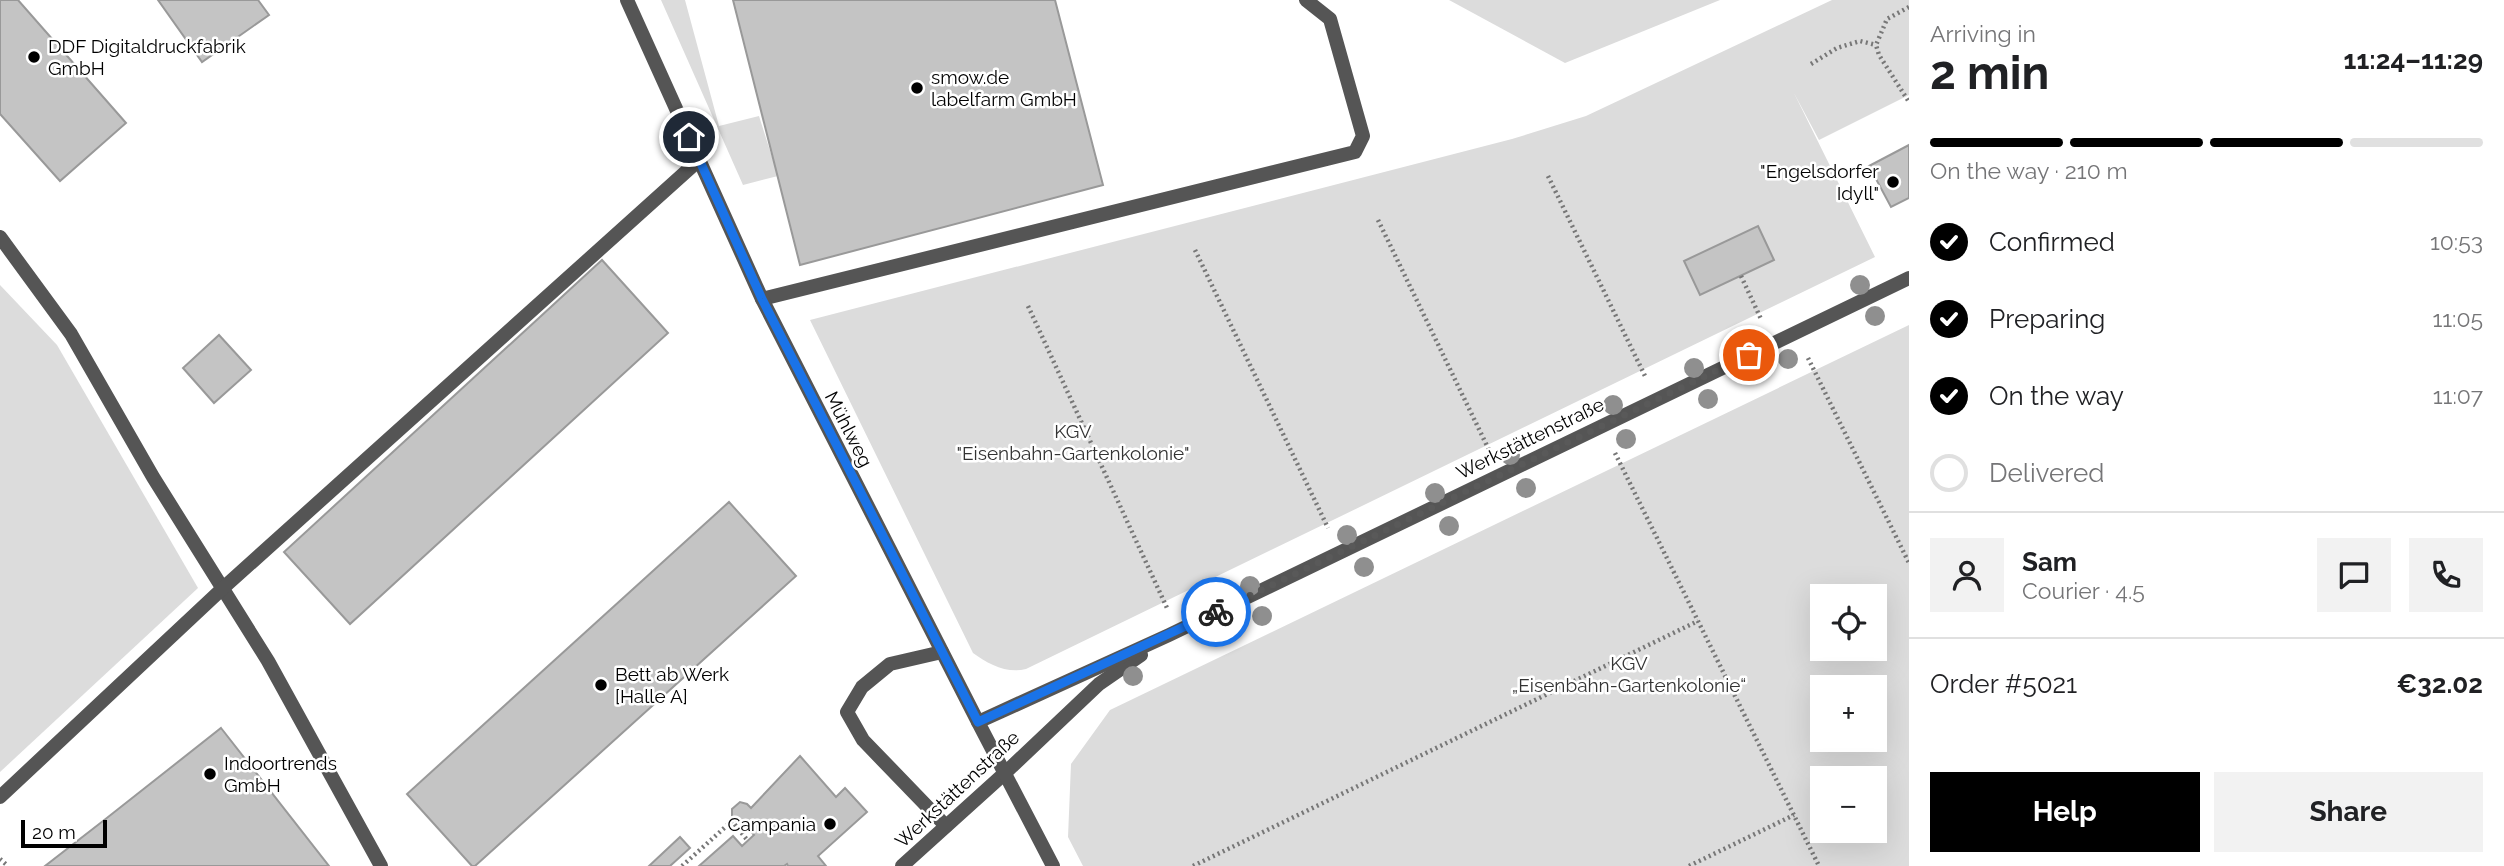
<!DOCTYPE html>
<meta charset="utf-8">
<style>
body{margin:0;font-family:Raleway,sans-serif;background:#f2f2f2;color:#202124;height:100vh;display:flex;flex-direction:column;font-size:26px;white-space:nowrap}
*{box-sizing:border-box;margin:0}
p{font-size:23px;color:#757577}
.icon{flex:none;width:38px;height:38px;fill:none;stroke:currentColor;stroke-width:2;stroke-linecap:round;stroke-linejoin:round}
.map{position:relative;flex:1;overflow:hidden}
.details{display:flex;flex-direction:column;background:#fff;width:595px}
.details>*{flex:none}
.tools{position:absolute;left:1810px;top:584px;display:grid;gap:14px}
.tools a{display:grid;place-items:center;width:77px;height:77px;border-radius:0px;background:#fff;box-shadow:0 7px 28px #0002;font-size:35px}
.scale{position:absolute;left:21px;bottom:18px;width:86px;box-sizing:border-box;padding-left:7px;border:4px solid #000;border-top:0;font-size:19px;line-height:24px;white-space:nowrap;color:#000;-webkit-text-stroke:5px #fff;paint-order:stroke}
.pin{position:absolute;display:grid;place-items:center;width:60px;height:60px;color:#fff;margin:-30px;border:4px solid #fff;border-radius:50%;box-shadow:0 2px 7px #0007}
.courier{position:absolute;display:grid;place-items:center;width:70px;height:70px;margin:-35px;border:5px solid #1a73e8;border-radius:50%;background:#fff;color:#222;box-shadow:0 2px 9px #0007}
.summary em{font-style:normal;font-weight:700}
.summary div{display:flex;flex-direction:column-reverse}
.summary{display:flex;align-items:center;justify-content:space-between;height:119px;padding:0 21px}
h1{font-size:46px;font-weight:700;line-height:52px}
.bar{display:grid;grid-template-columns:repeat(4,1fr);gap:10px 7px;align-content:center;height:84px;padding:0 21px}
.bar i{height:9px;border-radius:5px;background:#e0e0e0}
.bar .on{background:#000}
.bar p{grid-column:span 4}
.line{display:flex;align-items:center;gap:18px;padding:0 21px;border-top:2px solid #e0e0e0}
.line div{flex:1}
.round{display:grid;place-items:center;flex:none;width:74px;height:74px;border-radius:0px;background:#f2f2f2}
ol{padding:0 21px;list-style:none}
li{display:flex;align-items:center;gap:21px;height:77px}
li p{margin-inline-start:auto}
li .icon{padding:7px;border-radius:50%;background:#000;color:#fff;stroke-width:4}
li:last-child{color:#757577}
li i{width:38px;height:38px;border:4px solid #e0e0e0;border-radius:50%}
.primary-button{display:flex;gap:14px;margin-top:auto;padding:14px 21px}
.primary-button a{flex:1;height:80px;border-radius:0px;background:#000;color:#fff;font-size:28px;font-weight:700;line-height:80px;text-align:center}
.primary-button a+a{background:#f2f2f2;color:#202124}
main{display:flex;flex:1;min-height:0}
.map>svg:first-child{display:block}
.green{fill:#dcdcdc;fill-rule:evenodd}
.building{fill:#c4c4c4;stroke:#999;stroke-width:2}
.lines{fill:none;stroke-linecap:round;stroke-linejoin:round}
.path{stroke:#777;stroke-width:4.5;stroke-dasharray:2 3.5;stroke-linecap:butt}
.service{stroke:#555;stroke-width:14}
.minor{stroke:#555;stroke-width:14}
.tertiary{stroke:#555;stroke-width:14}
.tree{fill:#8f8f8f}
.done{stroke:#595959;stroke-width:7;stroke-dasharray:0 12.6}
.route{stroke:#1a73e8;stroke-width:9}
.poi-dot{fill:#000;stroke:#fff;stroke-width:2.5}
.labels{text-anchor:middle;stroke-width:5;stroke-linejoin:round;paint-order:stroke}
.poi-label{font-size:19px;fill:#000;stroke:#fff;text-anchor:start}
.street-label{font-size:19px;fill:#000;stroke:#fff}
.park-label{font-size:19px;fill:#333;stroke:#fff}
</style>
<main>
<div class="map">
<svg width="1909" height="866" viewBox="0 0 1909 866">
<rect width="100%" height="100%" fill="#fff"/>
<g class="green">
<polygon points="661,0 685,0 719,126 759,116 778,176 743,185"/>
<polygon points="1449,0 1720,0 1565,63"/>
<path d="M1832,0H1909V95L1819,140L1794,93L1875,257L1026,669C1007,674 988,664 973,653L810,320L1512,139L1586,116Z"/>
<polygon points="0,285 57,345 198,588 0,772"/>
<path d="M1909,325V866H1083L1068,837L1071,764L1110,710ZM1822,597H1874V649H1822ZM1822,688H1874V740H1822ZM1822,779H1874V831H1822Z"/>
</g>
<g class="building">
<polygon points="0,0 18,0 126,123 60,181 0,114"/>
<polygon points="158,0 258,0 269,15 202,62"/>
<polygon points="733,0 1055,0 1103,185 800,265"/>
<polygon points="1909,145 1909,198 1891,207 1869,166"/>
<polygon points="1758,226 1774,260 1700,295 1684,261"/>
<polygon points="602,260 668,333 350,624 284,552"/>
<polygon points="219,335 251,370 214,403 183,368"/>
<polygon points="729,502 796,576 475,866 472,866 407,794"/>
<polygon points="221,728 329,866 45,866 103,821"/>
<polygon points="800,756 836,797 845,788 867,812 818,856 826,866 788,866 787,864 784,866 699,866 733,836 742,846 754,835 745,824 736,821 732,816 732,809 740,802 747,804 751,808"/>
<polygon points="680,837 690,848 670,866 649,866"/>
</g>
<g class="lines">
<g class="path">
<polyline points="1909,7 1887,19 1876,45 1879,55 1909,102"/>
<polyline points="1811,64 1837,48 1860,41 1876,45"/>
<polyline points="1548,176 1645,376"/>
<polyline points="1378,220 1490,452"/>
<polyline points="1195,250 1328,528"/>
<polyline points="1741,276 1761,319"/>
<polyline points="1028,306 1167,608"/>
<polyline points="1808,358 1909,563"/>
<polyline points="1615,453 1819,866"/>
<polyline points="0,859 8,866"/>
<polyline points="682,866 732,821 748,841"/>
<polyline points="1193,866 1698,621"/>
<polyline points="1689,866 1794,815"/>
</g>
<g class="service">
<polyline points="0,237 71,334 153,477 268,661 381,866"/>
<polyline points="762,299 1355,152 1363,136 1330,19 1306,0"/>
<polyline points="942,652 890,664 862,687 847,712 863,740 946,826"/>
<polyline points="0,797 222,589 699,160"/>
</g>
<g class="minor">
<polyline points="627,0 762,299 978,722"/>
<polyline points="902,866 1005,773"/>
</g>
<g class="tertiary">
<polyline points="1005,773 1099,684 1141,655"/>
<polyline points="1053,866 978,722 1169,635 1909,278"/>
</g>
</g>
<g class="tree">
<circle cx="1860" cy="285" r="10"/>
<circle cx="1875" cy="316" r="10"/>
<circle cx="1788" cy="359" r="10"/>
<circle cx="1694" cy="368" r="10"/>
<circle cx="1708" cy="399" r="10"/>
<circle cx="1613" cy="405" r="10"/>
<circle cx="1626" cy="439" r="10"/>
<circle cx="1510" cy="455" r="10"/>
<circle cx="1526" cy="488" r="10"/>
<circle cx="1435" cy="493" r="10"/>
<circle cx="1449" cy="526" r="10"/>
<circle cx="1347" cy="535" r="10"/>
<circle cx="1364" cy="567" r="10"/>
<circle cx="1250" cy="586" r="10"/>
<circle cx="1262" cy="616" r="10"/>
<circle cx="1133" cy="676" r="10"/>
</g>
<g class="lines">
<polyline class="done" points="1216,612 1749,355"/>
<polyline class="route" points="689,137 762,299 978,722 1216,612"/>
</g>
<g class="poi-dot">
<circle cx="34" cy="57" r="7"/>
<circle cx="917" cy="88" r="7"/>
<circle cx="1893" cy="182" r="7"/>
<circle cx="601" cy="685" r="7"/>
<circle cx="210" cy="774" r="7"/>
<circle cx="830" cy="824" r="7"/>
</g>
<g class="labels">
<g class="poi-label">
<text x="48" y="53">DDF Digitaldruckfabrik<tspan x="48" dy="22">GmbH</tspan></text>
<text x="931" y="84">smow.de<tspan x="931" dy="22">labelfarm GmbH</tspan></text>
<text x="1879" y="178" text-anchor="end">"Engelsdorfer<tspan x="1879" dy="22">Idyll"</tspan></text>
<text x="615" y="681">Bett ab Werk<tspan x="615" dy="22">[Halle A]</tspan></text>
<text x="224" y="770">Indoortrends<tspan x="224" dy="22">GmbH</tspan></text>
<text x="816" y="831" text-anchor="end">Campania</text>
</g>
<g class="street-label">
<text transform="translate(849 429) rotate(63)" y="7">Mühlweg</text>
<text transform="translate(1530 438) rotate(-26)" y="7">Werkstättenstraße</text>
<text transform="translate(957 789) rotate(-43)" y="7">Werkstättenstraße</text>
</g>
<g class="park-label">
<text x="1073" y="438">KGV<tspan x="1073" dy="22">"Eisenbahn-Gartenkolonie"</tspan></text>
<text x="1629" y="670">KGV<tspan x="1629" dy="22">„Eisenbahn-Gartenkolonie“</tspan></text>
</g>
</g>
</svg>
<div class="tools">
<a><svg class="icon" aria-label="locate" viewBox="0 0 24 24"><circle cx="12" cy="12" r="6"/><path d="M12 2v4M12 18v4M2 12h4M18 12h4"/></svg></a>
<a>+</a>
<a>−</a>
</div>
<div class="scale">20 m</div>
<div class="pin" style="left:1749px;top:355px;background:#ea580c"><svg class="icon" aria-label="bag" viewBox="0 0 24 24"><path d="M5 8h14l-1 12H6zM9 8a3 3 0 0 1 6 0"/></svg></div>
<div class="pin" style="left:689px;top:137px;background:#1f2937"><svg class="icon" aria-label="home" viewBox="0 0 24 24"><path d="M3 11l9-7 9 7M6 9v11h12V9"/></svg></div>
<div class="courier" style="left:1216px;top:612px"><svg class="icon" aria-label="bike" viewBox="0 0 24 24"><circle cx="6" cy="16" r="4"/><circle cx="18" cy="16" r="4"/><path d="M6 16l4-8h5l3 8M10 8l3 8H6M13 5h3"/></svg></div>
</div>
<section class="details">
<div class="summary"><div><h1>2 min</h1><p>Arriving in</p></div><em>11:24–11:29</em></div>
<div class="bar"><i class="on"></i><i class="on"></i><i class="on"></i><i></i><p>On the way · 210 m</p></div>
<ol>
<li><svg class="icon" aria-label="check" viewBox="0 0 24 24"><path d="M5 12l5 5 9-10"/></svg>Confirmed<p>10:53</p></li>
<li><svg class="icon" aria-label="check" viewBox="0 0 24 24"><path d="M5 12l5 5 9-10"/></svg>Preparing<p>11:05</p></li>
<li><svg class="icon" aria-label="check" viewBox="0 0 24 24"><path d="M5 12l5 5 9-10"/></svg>On the way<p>11:07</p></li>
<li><i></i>Delivered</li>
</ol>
<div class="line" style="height:126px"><a class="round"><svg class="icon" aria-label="person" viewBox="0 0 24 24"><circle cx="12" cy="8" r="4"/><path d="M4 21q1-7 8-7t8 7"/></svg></a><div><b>Sam</b><p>Courier · 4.5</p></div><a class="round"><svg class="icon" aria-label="chat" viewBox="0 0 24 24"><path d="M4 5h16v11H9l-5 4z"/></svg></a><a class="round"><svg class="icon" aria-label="phone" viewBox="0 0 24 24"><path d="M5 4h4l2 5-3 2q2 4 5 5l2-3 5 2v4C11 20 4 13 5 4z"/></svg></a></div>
<div class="line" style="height:91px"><div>Order #5021</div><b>€32.02</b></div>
<div class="primary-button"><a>Help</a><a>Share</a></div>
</section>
</main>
